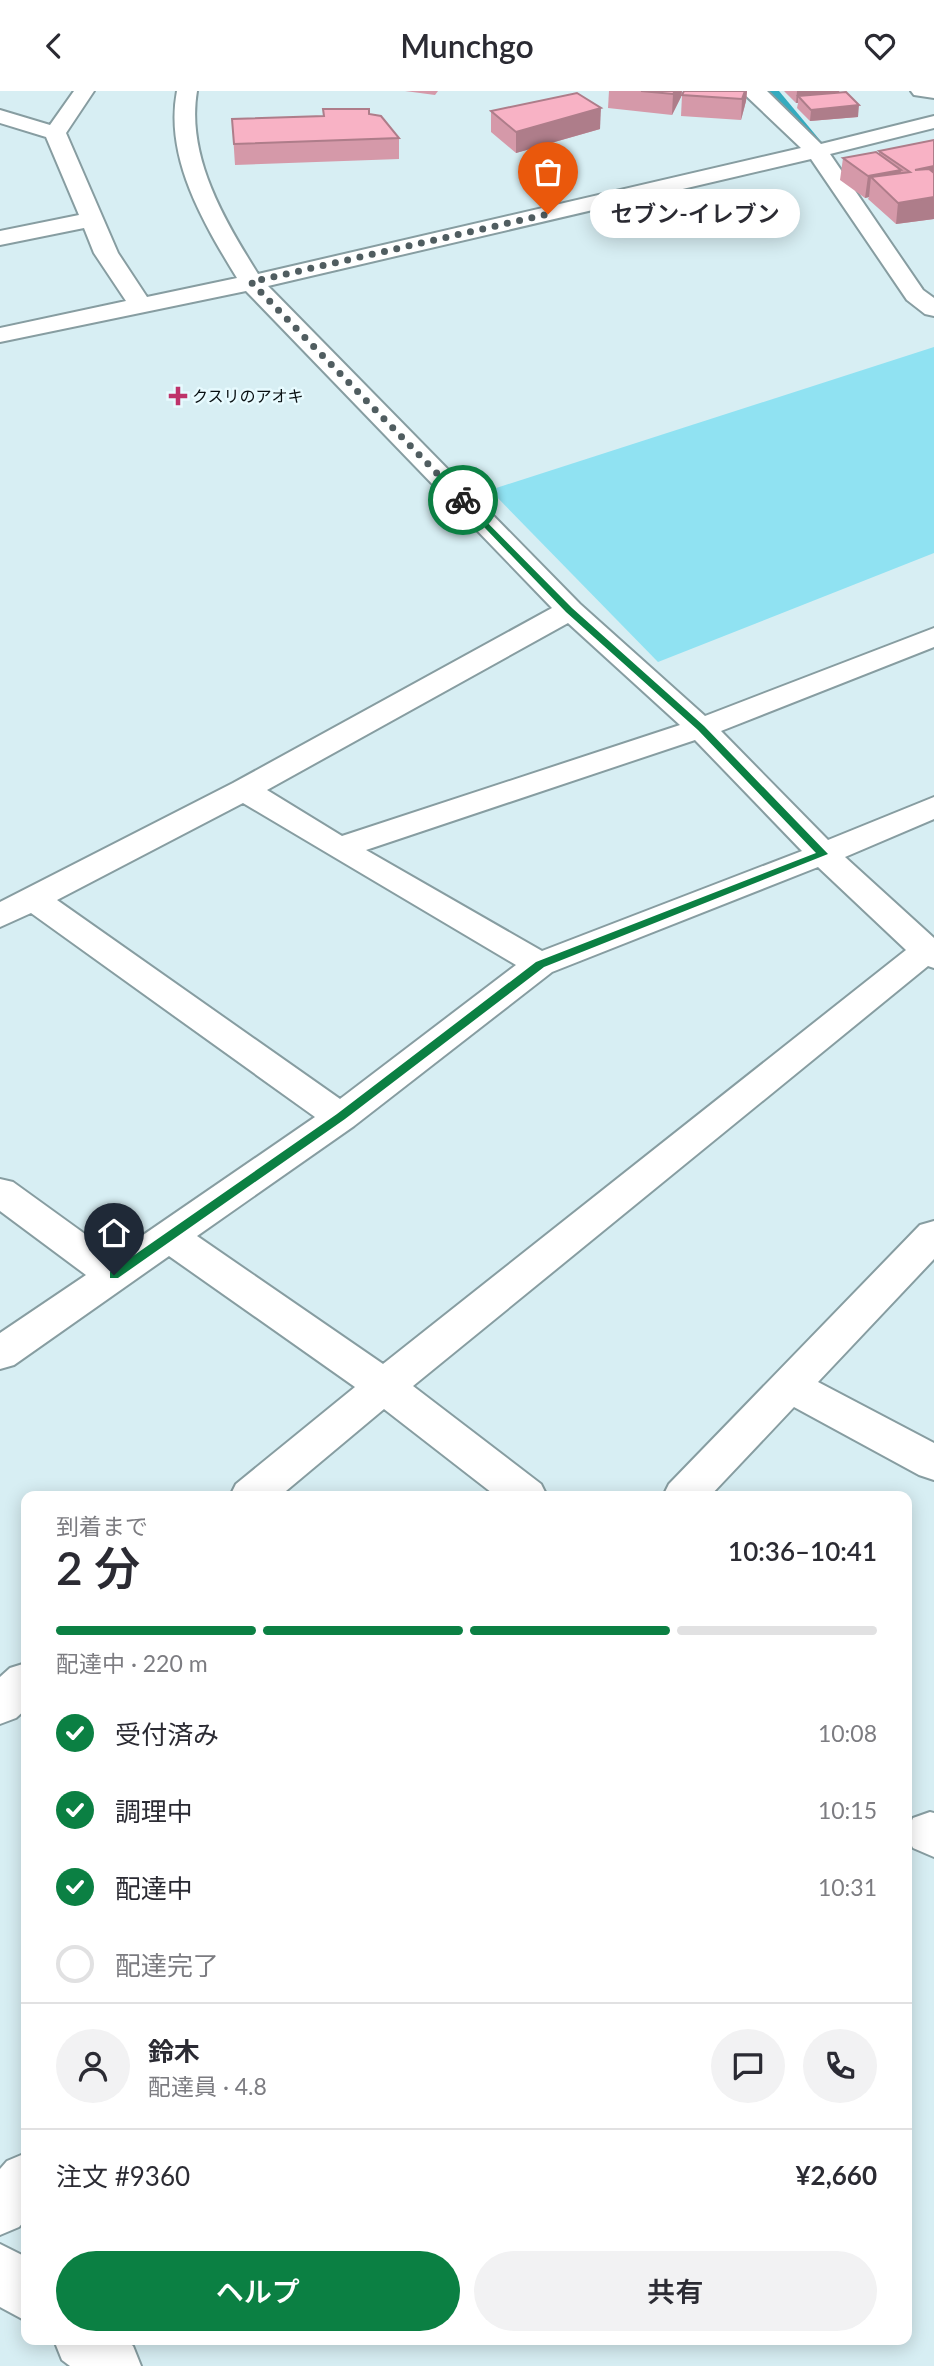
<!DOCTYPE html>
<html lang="ja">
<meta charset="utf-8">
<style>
body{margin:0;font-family:Lato,"Noto Sans JP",sans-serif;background:#f2f2f3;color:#2b2b33;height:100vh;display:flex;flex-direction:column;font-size:26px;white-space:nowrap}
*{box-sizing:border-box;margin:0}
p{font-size:23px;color:#7c7c81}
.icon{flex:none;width:38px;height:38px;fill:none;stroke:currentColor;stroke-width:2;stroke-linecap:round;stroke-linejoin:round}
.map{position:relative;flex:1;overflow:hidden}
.details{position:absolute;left:21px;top:1400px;width:891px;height:854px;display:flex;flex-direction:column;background:#fff;border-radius:14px;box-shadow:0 4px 18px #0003}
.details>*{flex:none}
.pin{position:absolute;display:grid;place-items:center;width:60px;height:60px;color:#fff;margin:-72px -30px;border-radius:50% 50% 50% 0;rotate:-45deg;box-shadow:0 0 7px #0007}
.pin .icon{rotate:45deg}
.courier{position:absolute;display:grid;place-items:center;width:70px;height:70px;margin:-35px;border:5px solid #0b8043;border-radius:50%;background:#fff;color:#222;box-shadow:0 2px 9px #0007}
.bubble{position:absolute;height:49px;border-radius:24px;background:#fff;box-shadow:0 4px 18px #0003;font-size:23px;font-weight:600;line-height:49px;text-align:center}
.head em{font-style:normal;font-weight:600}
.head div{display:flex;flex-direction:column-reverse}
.head{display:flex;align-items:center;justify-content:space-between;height:119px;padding:0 35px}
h1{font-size:46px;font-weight:600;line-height:52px}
.bar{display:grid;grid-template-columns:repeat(4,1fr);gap:10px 7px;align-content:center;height:84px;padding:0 35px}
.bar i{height:9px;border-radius:5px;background:#e1e1e2}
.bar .selected{background:#0b8043}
.bar p{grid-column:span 4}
.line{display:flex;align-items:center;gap:18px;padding:0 35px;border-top:2px solid #e1e1e2}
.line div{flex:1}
.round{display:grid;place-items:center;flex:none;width:74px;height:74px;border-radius:37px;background:#f2f2f3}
ol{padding:0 35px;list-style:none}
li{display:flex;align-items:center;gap:21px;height:77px}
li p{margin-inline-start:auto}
li .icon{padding:7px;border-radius:50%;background:#0b8043;color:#fff;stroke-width:4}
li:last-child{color:#7c7c81}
li i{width:38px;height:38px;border:4px solid #e1e1e2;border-radius:50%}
.cta{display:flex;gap:14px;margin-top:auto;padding:14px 35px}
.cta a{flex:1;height:80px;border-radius:42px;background:#0b8043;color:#fff;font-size:28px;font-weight:600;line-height:80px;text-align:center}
.cta a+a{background:#f2f2f3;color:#2b2b33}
header{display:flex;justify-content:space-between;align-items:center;height:91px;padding:0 35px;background:#fff;font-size:32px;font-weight:600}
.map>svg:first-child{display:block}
.green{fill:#90e2f2}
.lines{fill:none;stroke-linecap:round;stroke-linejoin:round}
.stream{fill:#34abbf;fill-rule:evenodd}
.minor-casing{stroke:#879da1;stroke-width:4}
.minor{fill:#fff;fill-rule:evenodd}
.wall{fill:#d599a9}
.shaded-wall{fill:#ae7d8a}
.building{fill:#f8b2c5;stroke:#ae7d8a;stroke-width:2}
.route{fill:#0b8043}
.done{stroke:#505d60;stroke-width:7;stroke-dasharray:0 12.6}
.poi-dot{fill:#be336a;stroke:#e7fafe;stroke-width:2.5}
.labels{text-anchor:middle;stroke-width:5;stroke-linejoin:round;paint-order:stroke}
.far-poi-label{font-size:16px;fill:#080f11;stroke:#e7fafe;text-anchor:start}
</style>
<header><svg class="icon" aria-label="back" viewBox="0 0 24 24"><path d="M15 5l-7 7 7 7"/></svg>Munchgo<svg class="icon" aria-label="heart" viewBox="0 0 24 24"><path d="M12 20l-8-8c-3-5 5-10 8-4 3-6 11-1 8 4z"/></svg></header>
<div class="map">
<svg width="934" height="2275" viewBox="0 0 934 2275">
<rect width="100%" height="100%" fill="#d7eef3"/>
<polygon class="green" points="934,256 934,462 658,571 490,399"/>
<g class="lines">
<polygon class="stream" points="769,0 779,0 824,54 824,58 818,58"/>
<g class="minor-casing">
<g id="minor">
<path d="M74,0H94L66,42L118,162L147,206L237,187C204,133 164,67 177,0H197C186,66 225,130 258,183L801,57L741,0H767L821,53L934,25V37L830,63L923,199L934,207V225L925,223L907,209L811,68L268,195L580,513L705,625L934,537V556L721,640L828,749L934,706V728L845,766L934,847V877L928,875L413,1295L541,1393L547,1405H496L384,1318L280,1405H230L236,1393L355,1296L169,1165L14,1274L0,1278V1242L86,1184L0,1120V1088L13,1091L114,1164L315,1026L31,822L0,836V811L233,692L552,517L246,200L0,251V237L126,210L94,162L84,137L0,154V140L79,124L46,46L0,32V19L50,34ZM568,532L680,634L342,745L267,699ZM695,649L802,760L542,860L366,759ZM243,712L516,874L340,1008L57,809ZM818,776L906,859L383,1273L197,1145L354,1035L552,881Z"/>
<polygon points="911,0 934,0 934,7 914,4"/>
<polygon points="934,1130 934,1168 818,1291 934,1352 934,1389 919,1384 794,1316 710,1405 663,1405 669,1393 920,1134"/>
<polygon points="26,1572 26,1618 16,1627 0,1633 0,1586 10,1577"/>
<polygon points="930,1721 934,1722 934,1766 913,1757 906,1743 913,1727"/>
<polygon points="26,2062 26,2128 19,2136 0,2144 0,2078 7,2070"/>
<polygon points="0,2153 26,2166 26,2230 0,2216"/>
<polygon points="54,2249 125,2249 133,2255 141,2275 70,2275 62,2269"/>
</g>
</g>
<use href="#minor" class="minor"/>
</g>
<g class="wall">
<polygon points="405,0 438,0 435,4"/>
<polygon points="609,0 682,0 681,6 672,24 608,17"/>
<polygon points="747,0 746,10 741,29 681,25 682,4"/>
<polygon points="784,0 839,0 858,26 810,30 797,17 798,12 796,12"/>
<polygon points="323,18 369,23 399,47 399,68 235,74 232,28 323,25"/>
<polygon points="491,20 600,38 516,62 491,41"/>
<polygon points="934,49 934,128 896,133 868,108 869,106 865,107 840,89 843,67 879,63 879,60"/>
</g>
<g class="shaded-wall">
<polygon points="675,0 682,0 681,6 672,24 673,3"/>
<polygon points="745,0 747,0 746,10 741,29 742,8"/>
<polygon points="797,0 839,0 838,8 798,5 798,12 796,12"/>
<polygon points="859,14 858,26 810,30 811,19"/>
<polygon points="601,17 600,38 516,62 516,41"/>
<polygon points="934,75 934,95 915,79"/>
<polygon points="901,79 899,100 871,86 869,106 865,107 868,85"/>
<polygon points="934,106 934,128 896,133 898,112"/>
</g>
<g class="building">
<polygon points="641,0 675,0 673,3"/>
<polygon points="684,0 745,0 742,8 682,4"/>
<polygon points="846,1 859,14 811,19 798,5"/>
<polygon points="577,2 601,17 516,41 491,20"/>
<polygon points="323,18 369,18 369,23 381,25 399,47 234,53 232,28 324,25"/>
<polygon points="934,49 934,75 915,79 929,78 934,82 934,106 898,112 871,86 910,81 879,60"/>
<polygon points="876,61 901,79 868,85 843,67"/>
</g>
<polygon class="route" points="463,407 572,517 704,635 828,763 544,876 345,1028 118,1187 110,1187 110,1181 337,1023 536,871 816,762 698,639 566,521 460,411"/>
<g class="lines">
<polyline class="done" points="463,409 251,191 548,123"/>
</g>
<path class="poi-dot" d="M174.5 294.5h7v7h7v7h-7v7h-7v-7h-7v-7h7z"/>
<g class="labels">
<g class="far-poi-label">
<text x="192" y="311">クスリのアオキ</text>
</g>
</g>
</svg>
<div class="pin" style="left:548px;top:123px;background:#ea580c"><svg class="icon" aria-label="bag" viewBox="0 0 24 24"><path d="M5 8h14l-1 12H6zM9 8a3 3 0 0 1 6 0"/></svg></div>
<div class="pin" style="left:114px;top:1184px;background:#1f2937"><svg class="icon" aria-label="home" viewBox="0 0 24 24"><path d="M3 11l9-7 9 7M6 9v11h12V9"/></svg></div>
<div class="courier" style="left:463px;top:409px"><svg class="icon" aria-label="bike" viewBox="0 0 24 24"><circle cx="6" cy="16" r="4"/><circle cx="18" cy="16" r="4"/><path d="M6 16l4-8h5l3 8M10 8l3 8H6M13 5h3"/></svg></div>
<div class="bubble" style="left:590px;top:98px;width:210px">セブン-イレブン</div>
<section class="details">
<div class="head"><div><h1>2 分</h1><p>到着まで</p></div><em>10:36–10:41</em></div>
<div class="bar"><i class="selected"></i><i class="selected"></i><i class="selected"></i><i></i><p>配達中 · 220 m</p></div>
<ol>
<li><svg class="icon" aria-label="check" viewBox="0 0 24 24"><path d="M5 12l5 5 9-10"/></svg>受付済み<p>10:08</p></li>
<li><svg class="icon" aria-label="check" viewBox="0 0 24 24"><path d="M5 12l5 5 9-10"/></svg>調理中<p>10:15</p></li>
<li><svg class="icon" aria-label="check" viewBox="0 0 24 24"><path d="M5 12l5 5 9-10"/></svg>配達中<p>10:31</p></li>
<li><i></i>配達完了</li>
</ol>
<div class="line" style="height:126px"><a class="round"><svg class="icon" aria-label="person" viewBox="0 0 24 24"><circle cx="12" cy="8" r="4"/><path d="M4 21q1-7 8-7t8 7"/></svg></a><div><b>鈴木</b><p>配達員 · 4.8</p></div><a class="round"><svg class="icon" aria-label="chat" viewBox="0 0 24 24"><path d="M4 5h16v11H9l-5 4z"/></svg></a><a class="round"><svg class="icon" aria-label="phone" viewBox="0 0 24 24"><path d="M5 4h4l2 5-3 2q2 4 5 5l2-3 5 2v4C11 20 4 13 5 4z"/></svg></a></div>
<div class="line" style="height:91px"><div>注文 #9360</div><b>¥2,660</b></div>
<div class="cta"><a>ヘルプ</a><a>共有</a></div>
</section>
</div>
